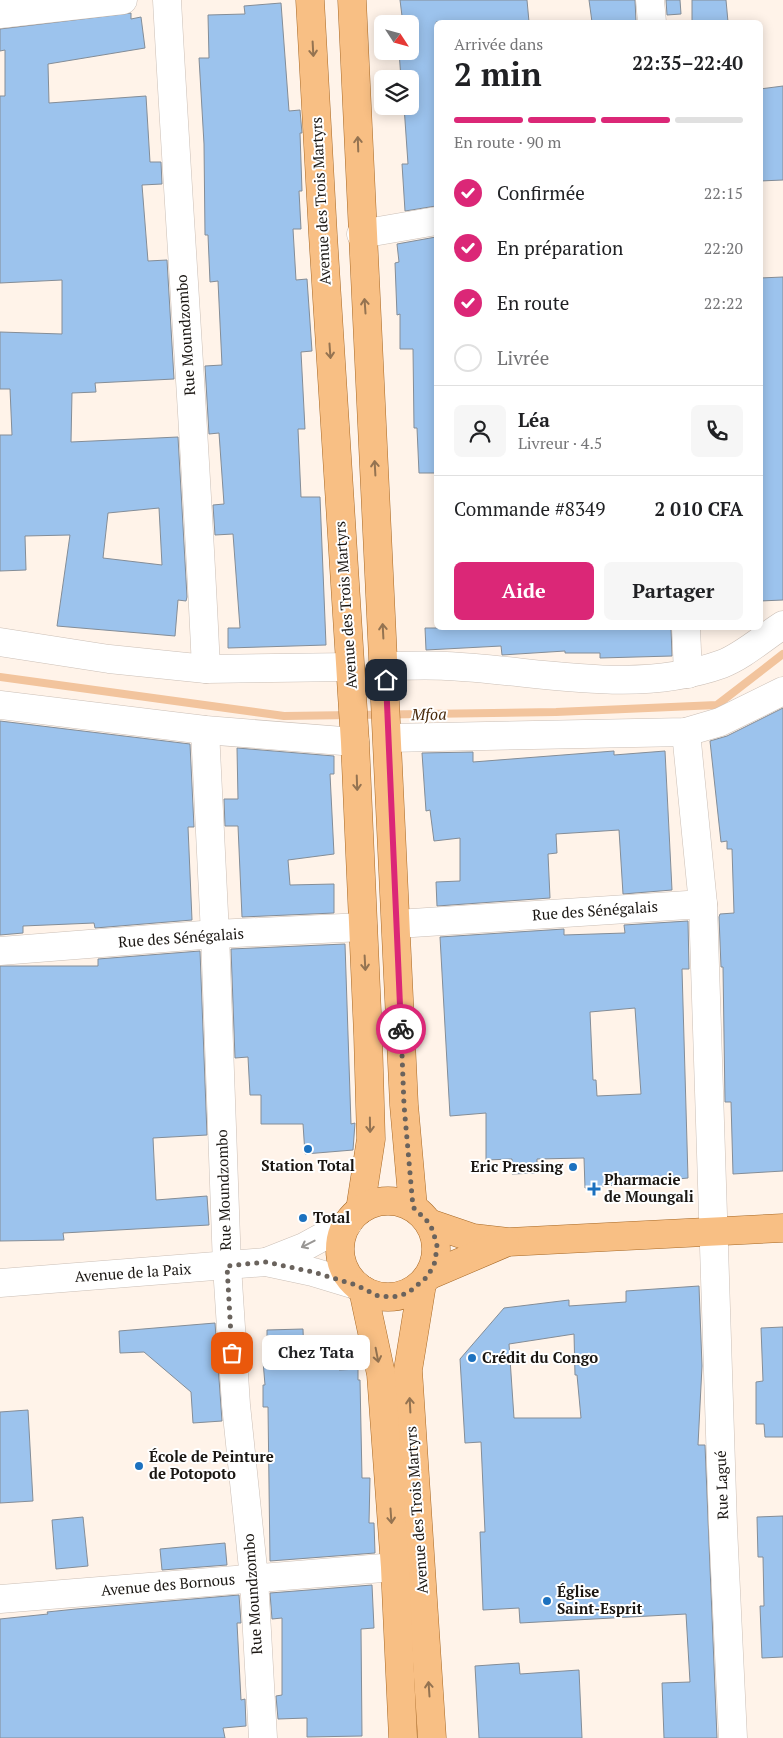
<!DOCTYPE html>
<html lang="fr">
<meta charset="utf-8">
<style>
body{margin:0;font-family:"PT Serif",serif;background:#f6f6f6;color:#202124;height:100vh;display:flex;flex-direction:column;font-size:19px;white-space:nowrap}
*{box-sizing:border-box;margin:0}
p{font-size:16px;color:#757577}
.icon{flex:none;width:28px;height:28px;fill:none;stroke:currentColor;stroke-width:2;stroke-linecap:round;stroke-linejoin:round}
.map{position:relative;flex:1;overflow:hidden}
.drawer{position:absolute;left:434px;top:20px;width:329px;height:610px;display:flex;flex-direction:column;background:#fff;border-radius:8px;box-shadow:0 2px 12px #0003}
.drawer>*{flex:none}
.needle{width:32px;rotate:126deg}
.tools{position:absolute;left:374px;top:15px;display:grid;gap:10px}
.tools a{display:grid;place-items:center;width:45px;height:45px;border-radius:8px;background:#fff;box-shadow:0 2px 12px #0003;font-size:25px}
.pin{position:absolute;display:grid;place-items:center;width:42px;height:42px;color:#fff;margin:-21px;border-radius:10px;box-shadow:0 2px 8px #0006}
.courier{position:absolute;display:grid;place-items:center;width:50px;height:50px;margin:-25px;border:4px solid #db2777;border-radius:50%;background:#fff;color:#222;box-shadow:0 1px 6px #0007}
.bubble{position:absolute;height:35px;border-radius:8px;background:#fff;box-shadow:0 2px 12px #0003;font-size:16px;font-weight:800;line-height:35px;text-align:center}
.summary em{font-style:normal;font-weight:800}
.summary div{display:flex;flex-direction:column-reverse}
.summary{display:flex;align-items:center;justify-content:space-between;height:85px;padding:0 20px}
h1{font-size:32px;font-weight:800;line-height:38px}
.bar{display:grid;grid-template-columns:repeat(4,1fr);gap:8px 5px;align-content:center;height:60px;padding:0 20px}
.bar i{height:6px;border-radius:4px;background:#e0e0e0}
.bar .selected{background:#db2777}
.bar p{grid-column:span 4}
.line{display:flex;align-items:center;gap:12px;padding:0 20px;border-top:1px solid #e0e0e0}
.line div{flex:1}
.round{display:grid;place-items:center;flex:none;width:52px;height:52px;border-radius:8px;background:#f6f6f6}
ol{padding:0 20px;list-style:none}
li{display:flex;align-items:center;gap:15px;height:55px}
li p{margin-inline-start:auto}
li .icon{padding:5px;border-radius:50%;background:#db2777;color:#fff;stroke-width:4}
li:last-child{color:#757577}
li i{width:28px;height:28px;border:2px solid #e0e0e0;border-radius:50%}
.cta{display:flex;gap:10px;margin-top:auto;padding:10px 20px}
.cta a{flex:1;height:58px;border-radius:8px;background:#db2777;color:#fff;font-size:20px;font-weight:800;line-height:58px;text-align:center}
.cta a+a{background:#f6f6f6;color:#202124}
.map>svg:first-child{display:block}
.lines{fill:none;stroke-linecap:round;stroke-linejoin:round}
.stream{stroke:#f2c49d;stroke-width:8}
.building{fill:#9cc3ed;stroke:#848d97;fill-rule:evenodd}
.minor-casing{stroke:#cbbfb6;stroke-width:29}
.secondary-casing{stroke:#cbbfb6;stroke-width:29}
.primary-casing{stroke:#a76927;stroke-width:29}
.minor{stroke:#fff;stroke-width:28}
.secondary{stroke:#fff;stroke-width:28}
.primary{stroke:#f8bf84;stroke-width:28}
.oneway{stroke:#947351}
.oneway2{stroke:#989694}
.done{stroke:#6a635d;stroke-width:5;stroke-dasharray:0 9}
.route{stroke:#db2777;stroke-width:6}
.poi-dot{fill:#1c71bf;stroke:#fff;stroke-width:2}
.labels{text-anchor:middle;stroke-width:4;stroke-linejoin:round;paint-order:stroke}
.street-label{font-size:15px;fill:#1a1612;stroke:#fff}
.poi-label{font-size:15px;font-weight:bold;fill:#1a1612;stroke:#fff;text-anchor:start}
.water-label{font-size:16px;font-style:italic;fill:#492a0c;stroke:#fff}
</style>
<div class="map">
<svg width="783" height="1738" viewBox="0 0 783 1738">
<rect width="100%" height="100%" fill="#fff3e9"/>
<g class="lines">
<polyline class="stream" points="0,677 284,716 556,712 717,705 783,654"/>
</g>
<g class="building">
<polygon points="400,0 527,0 529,22 436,22 436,206 405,211 402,164 408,164 404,106 410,106 410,79 401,79 399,51 410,51 410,24 403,24"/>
<polygon points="589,0 635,0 636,22 592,22"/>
<polygon points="666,0 680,0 681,14 667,15"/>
<polygon points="692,0 726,0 728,22 692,22"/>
<polygon points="281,3 289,111 300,110 302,133 300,133 302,191 299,191 301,229 293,229 296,280 307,279 312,351 301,352 305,429 298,429 301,497 320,497 326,645 228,648 228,628 240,628 233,534 215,535 213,505 224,504 219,433 209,434 205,366 222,365 218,281 210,282 208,235 205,235 204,144 199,58 209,58 208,15 245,14 244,6"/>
<path d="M131,13V19L141,17L145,48L48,64L49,103L146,96L150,162H161L162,184L142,185L148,261L167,260L174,379L95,383L96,392L72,393L71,442L178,437L187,597L186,601L178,600L175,636L57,626L70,535L25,536L26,570L0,571V435H12L10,389H0V332L62,334V280L0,283V96H5V50L0,51V29ZM159,508L162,565L103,558L108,513Z"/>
<polygon points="783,86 783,180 760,181 760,159 762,158 760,89"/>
<polygon points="436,237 436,473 419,473 417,428 414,428 413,349 400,349 400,314 397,315 395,263 399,262 397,244"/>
<polygon points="783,277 783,600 760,601 760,278"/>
<polygon points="425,628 671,628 672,656 600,658 600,653 565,653 565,651 502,655 501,646 426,650"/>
<polygon points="783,708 783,1171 733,1174 731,1102 725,1102 723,967 721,967 719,917 720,914 734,913 732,849 727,849 727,841 721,842 710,741 727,736"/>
<polygon points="0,721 190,744 194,827 188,827 192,920 95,928 94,923 23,926 23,933 0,935"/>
<polygon points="237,748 334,756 334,774 330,774 334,854 288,860 290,885 334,884 334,913 242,917 238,826 225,826 224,799 238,799"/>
<polygon points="614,751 614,755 665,751 672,890 623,894 619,830 556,834 557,853 548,854 550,898 437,906 436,882 460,881 460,838 434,841 430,810 426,811 422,753 473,752 473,762"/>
<path d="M688,921L689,969H682L688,1178L585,1188L584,1158L537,1159V1173L512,1174V1159L486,1160V1113L450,1116L440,937L564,929V935L625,933L624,925ZM635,1008L641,1094L597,1096L596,1080H593L590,1012Z"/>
<polygon points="345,944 351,1124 355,1123 353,1150 305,1154 303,1124 261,1124 261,1095 250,1095 248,1057 235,1058 231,949"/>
<polygon points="200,951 207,1135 153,1138 156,1200 207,1196 209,1225 63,1233 64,1240 0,1241 0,966 98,966 98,959"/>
<path d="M699,1286L702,1366L698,1445H705L717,1738H664L662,1683L690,1682L686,1614L520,1623L519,1608L483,1610L480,1532H485L481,1442L465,1443L460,1359L504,1308L569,1300V1306L626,1302V1291ZM574,1334L575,1375H577L581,1418H514L509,1344Z"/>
<polygon points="215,1323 222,1421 193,1423 191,1392 144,1352 120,1353 119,1331"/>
<polygon points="783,1327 783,1437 765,1437 764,1424 756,1424 756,1382 763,1381 761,1328"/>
<polygon points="303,1329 304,1359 339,1358 339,1370 358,1369 358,1380 360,1380 362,1478 370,1478 369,1523 374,1523 375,1553 270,1561 268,1407 263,1407 263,1385 265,1385 263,1361 267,1361 267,1330"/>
<polygon points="28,1410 33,1501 0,1503 0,1412"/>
<polygon points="783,1516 783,1657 762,1658 760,1606 764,1606 763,1557 758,1557 757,1517"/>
<polygon points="83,1517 88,1566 56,1569 52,1520"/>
<polygon points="225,1543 227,1565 162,1570 160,1549"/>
<polygon points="372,1585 374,1628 361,1629 362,1736 307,1737 307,1718 278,1719 276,1696 282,1695 282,1618 272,1619 270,1593"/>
<polygon points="239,1595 241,1623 237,1623 241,1700 245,1699 246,1726 223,1728 225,1738 0,1738 0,1619 48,1614 47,1612 76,1609"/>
<polygon points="519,1663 520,1674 579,1670 582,1738 479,1738 475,1666"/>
</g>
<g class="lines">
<g class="minor-casing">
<g id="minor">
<path d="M167,0C179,223 196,446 206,669"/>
<polyline points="650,0 652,22"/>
<polyline points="0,14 123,0"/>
<polyline points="361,234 436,221"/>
<polyline points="686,628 688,674"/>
<polyline points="0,642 109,659 206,669 350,667"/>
<path d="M385,666C405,666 426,665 446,666C537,670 633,696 722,664C743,656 764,637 783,625"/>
<polyline points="0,705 205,730 355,742"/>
<polyline points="205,730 215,934 227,1266 236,1405 254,1578 263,1738"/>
<polyline points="686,732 703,904 723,1527 733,1738"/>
<polyline points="388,738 686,732 720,722 783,691"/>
<polyline points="397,924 703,904"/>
<polyline points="0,951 215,934 363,927"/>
<polyline points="0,1599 395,1567"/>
</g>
</g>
<g class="secondary-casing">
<g id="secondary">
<polyline points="266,1262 304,1247 348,1223"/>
<polyline points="0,1283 266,1262 313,1272 356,1285"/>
</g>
</g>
<g class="primary-casing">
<g id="primary">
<polyline points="310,0 323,235 355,742 368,1035 371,1139 360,1210"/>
<path d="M352,0C366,369 390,737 404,1105L413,1207"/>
<circle cx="388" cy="1249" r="48"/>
<polyline points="429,1223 473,1238 508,1242 783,1228"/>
<polyline points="428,1276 505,1243"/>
<polyline points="422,1284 408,1370 432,1738"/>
<polyline points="363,1290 381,1374 395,1567 403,1738"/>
</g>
</g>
<use href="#minor" class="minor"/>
<use href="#secondary" class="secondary"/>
<use href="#primary" class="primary"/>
</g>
<defs><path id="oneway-shaft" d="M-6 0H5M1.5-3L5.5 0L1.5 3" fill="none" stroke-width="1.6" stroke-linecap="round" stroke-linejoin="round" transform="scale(1.25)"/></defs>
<g class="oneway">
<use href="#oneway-shaft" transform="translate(313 49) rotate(87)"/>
<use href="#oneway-shaft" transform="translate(358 144) rotate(-92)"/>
<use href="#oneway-shaft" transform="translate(365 306) rotate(-94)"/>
<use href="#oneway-shaft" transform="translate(330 351) rotate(86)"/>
<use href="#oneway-shaft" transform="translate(375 468) rotate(-93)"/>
<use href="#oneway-shaft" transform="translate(383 631) rotate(-93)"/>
<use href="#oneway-shaft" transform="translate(357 783) rotate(88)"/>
<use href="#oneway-shaft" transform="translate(365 963) rotate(87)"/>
<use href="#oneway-shaft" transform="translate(370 1125) rotate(89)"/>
<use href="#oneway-shaft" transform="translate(377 1355) rotate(79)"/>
<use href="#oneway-shaft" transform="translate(410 1405) rotate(-93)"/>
<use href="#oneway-shaft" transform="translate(391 1516) rotate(86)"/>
<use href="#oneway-shaft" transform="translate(429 1689) rotate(-94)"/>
</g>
<use class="oneway2" href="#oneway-shaft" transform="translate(308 1244) rotate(153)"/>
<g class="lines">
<polyline class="done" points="232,1353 227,1266 266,1262 313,1272 356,1285 378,1296 393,1297 408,1293 428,1276 435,1262 437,1246 433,1231 429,1223 413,1207 404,1105 401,1029"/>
<polyline class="route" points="386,680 401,1029"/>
</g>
<g class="poi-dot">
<circle cx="308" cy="1149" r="5"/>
<circle cx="573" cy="1167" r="5"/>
<path d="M591.5 1181.5h5v5h5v5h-5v5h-5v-5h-5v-5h5z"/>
<circle cx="303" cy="1218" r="5"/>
<circle cx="472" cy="1358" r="5"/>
<circle cx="139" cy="1466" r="5"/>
<circle cx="547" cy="1601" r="5"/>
</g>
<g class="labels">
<g class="street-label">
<text transform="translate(321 201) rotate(-93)" y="5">Avenue des Trois Martyrs</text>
<text transform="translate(186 335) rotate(-94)" y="5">Rue Moundzombo</text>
<text transform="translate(346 605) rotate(-94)" y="5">Avenue des Trois Martyrs</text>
<text transform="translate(595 911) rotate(-4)" y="5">Rue des Sénégalais</text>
<text transform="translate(181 938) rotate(-4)" y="5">Rue des Sénégalais</text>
<text transform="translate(224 1190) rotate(-92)" y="5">Rue Moundzombo</text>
<text transform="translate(133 1273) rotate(-4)" y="5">Avenue de la Paix</text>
<text transform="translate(722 1485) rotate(-92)" y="5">Rue Lagué</text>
<text transform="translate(417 1510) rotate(-94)" y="5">Avenue des Trois Martyrs</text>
<text transform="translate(168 1585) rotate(-5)" y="5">Avenue des Bornous</text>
<text transform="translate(253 1594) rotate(-94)" y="5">Rue Moundzombo</text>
</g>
<g class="poi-label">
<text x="308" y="1171" text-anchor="middle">Station Total</text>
<text x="563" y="1172" text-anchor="end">Eric Pressing</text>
<text x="604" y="1185">Pharmacie<tspan x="604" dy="17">de Moungali</tspan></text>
<text x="313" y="1223">Total</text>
<text x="482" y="1363">Crédit du Congo</text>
<text x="149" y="1462">École de Peinture<tspan x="149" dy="17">de Potopoto</tspan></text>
<text x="557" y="1597">Église<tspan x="557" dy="17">Saint-Esprit</tspan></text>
</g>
<g class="water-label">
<text transform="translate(429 714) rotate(-1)" y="6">Mfoa</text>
</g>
</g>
</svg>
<div class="tools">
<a><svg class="needle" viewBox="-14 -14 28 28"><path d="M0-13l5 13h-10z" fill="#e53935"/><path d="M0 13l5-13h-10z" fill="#757577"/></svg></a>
<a><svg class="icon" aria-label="layers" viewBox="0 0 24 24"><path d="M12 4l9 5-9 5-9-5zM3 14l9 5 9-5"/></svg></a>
</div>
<div class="pin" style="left:232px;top:1353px;background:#ea580c"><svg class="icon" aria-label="bag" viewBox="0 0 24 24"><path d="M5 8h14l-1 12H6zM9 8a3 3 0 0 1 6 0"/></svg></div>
<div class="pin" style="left:386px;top:680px;background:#1f2937"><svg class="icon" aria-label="home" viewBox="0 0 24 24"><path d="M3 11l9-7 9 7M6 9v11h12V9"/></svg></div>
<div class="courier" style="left:401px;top:1029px"><svg class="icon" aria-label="bike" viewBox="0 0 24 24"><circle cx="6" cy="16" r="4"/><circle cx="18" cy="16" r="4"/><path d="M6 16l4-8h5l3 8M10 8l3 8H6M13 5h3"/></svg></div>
<div class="bubble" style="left:262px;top:1335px;width:108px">Chez Tata</div>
<section class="drawer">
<div class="summary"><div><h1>2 min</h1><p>Arrivée dans</p></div><em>22:35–22:40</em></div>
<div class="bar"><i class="selected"></i><i class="selected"></i><i class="selected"></i><i></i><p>En route · 90 m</p></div>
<ol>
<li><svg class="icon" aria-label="check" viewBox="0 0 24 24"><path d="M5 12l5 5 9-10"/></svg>Confirmée<p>22:15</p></li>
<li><svg class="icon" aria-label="check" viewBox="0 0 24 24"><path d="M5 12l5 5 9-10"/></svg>En préparation<p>22:20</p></li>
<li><svg class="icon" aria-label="check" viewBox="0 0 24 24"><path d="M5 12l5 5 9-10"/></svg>En route<p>22:22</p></li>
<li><i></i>Livrée</li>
</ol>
<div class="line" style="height:90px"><a class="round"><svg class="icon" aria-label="person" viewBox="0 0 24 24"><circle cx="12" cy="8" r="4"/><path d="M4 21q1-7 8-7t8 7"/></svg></a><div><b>Léa</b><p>Livreur · 4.5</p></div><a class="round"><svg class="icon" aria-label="phone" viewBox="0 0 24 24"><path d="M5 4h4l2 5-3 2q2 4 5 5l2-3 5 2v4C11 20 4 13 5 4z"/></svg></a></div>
<div class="line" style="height:65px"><div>Commande #8349</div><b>2 010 CFA</b></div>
<div class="cta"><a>Aide</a><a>Partager</a></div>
</section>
</div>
